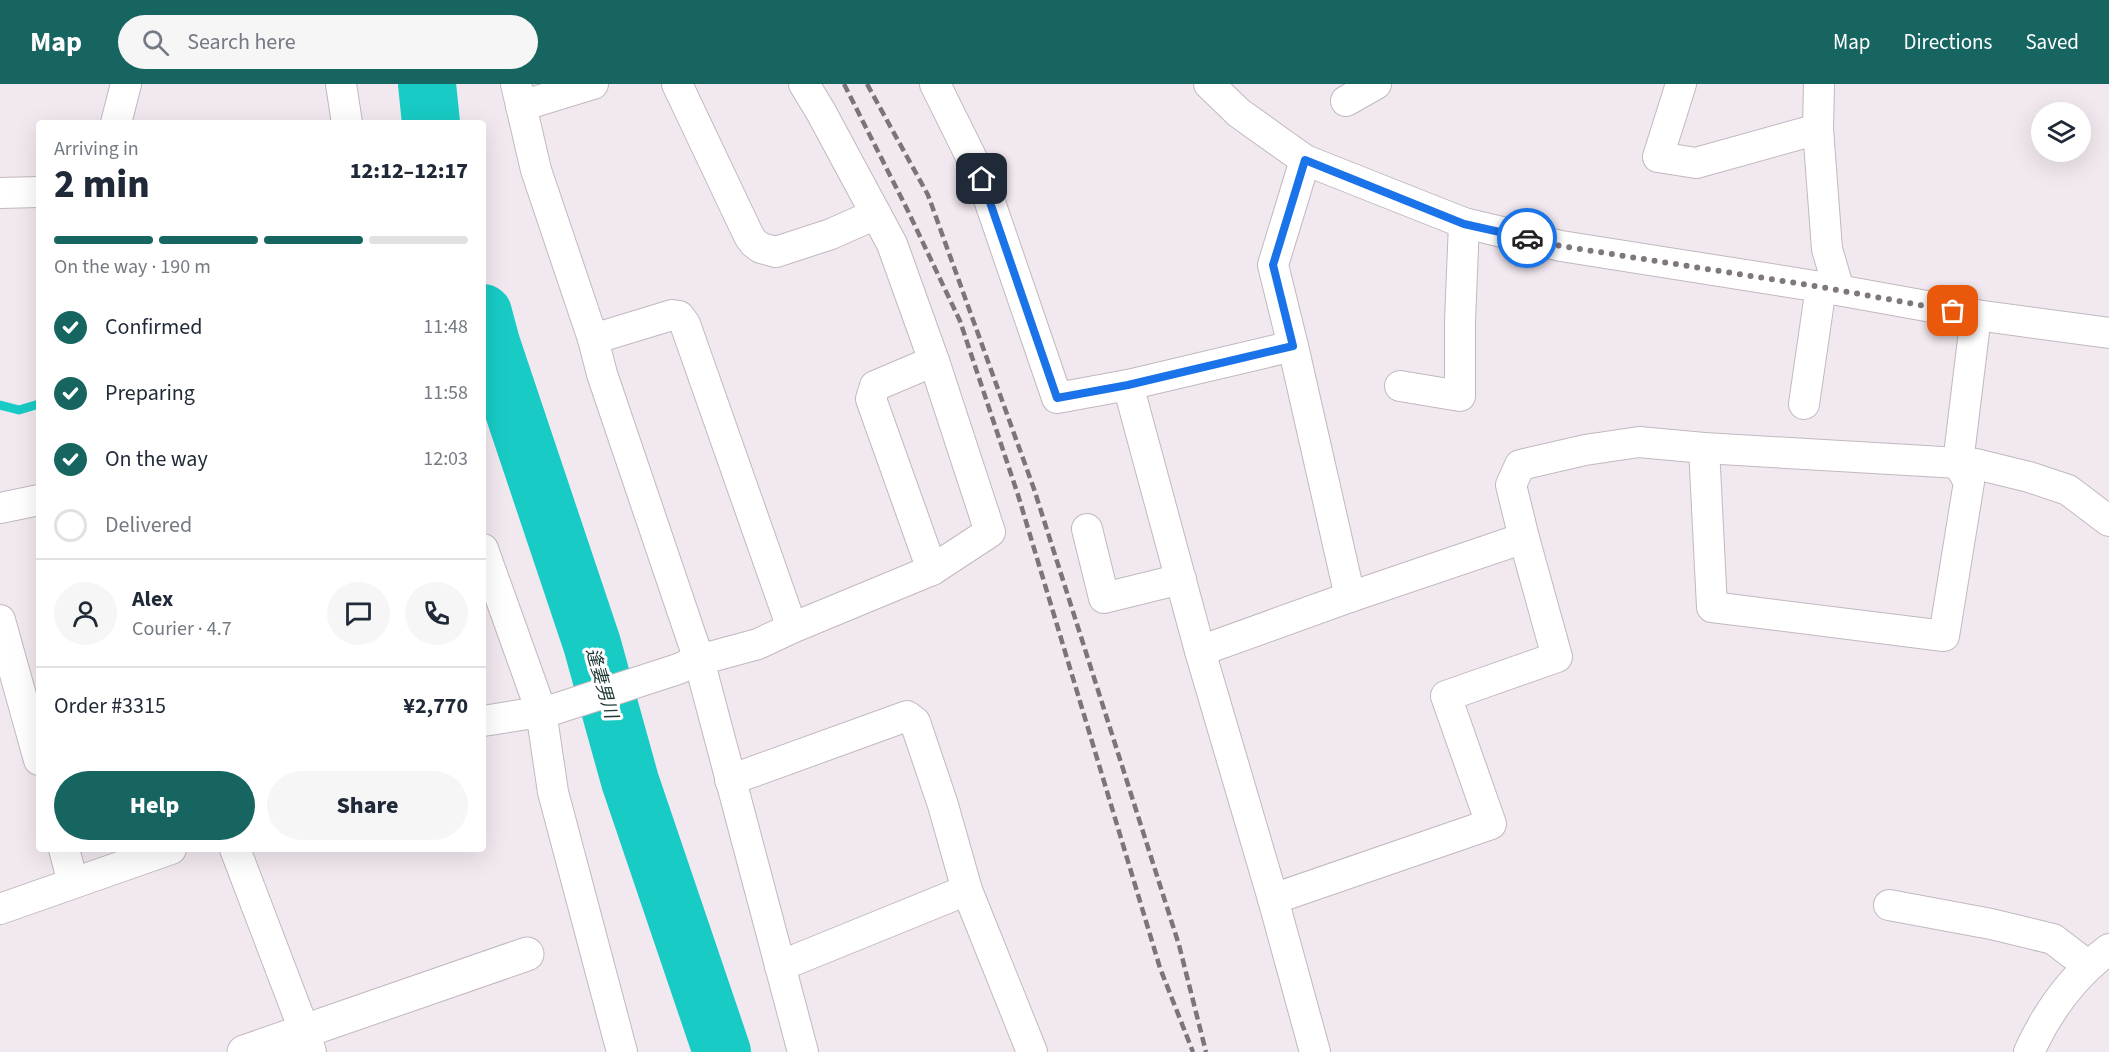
<!DOCTYPE html>
<meta charset="utf-8">
<style>
body{margin:0;font-family:"Source Sans 3","Noto Sans JP",sans-serif;background:#f6f6f7;color:#1f2937;height:100vh;display:flex;flex-direction:column;font-size:22px;white-space:nowrap}
*{box-sizing:border-box;margin:0}
p{font-size:20px;color:#747a83}
.icon{flex:none;width:33px;height:33px;fill:none;stroke:currentColor;stroke-width:2;stroke-linecap:round;stroke-linejoin:round}
.map{position:relative;flex:1;overflow:hidden}
.drawer{position:absolute;left:36px;top:36px;width:450px;height:732px;display:flex;flex-direction:column;background:#fff;border-radius:6px;box-shadow:0 6px 24px #0002}
.drawer>*{flex:none}
.tools{position:absolute;left:2031px;top:18px;display:grid;gap:12px}
.tools a{display:grid;place-items:center;width:60px;height:60px;border-radius:50%;background:#fff;box-shadow:0 6px 24px #0002;font-size:30px}
.pin{position:absolute;display:grid;place-items:center;width:51px;height:51px;color:#fff;margin:-26px;border-radius:12px;box-shadow:0 3px 9px #0006}
.courier{position:absolute;display:grid;place-items:center;width:60px;height:60px;margin:-30px;border:4px solid #1a73e8;border-radius:50%;background:#fff;color:#222;box-shadow:0 2px 8px #0007}
.head em{font-style:normal;font-weight:800}
.head div{display:flex;flex-direction:column-reverse}
.head{display:flex;align-items:center;justify-content:space-between;height:102px;padding:0 18px}
h1{font-size:39px;font-weight:800;line-height:45px}
.bar{display:grid;grid-template-columns:repeat(4,1fr);gap:9px 6px;align-content:center;height:72px;padding:0 18px}
.bar i{height:8px;border-radius:4px;background:#e0e1e3}
.bar .on{background:#166561}
.bar p{grid-column:span 4}
.line{display:flex;align-items:center;gap:15px;padding:0 18px;border-top:2px solid #e0e1e3}
.line div{flex:1}
.round{display:grid;place-items:center;flex:none;width:63px;height:63px;border-radius:32px;background:#f6f6f7}
ol{padding:0 18px;list-style:none}
li{display:flex;align-items:center;gap:18px;height:66px}
li p{margin-inline-start:auto}
li .icon{padding:6px;border-radius:50%;background:#166561;color:#fff;stroke-width:4}
li:last-child{color:#747a83}
li i{width:33px;height:33px;border:3px solid #e0e1e3;border-radius:50%}
.cta{display:flex;gap:12px;margin-top:auto;padding:12px 18px}
.cta a{flex:1;height:69px;border-radius:36px;background:#166561;color:#fff;font-size:24px;font-weight:800;line-height:69px;text-align:center}
.cta a+a{background:#f6f6f7;color:#1f2937}
header{display:flex;align-items:center;gap:36px;box-sizing:border-box;height:84px;padding:0 30px;background:#166561;color:#fff}
header strong{font-size:28px}
nav{display:flex;gap:33px;margin-inline-start:auto;font-size:21px}
.search{width:420px;height:54px;background:#f6f6f7;display:flex;align-items:center;gap:15px;box-sizing:border-box;padding:0 21px;border-radius:33px;color:#747a83;font-size:22px}
.map>svg:first-child{display:block}
.lines{fill:none;stroke-linecap:round;stroke-linejoin:round}
.stream{stroke:#18cbc5;stroke-width:9}
.river{stroke:#18cbc5;stroke-width:58}
.minor-casing{stroke:#c2b8bf;stroke-width:32}
.tertiary-casing{stroke:#c2b8bf;stroke-width:35}
.minor{stroke:#fff;stroke-width:30}
.tertiary{stroke:#fff;stroke-width:33}
.rail{stroke:#7b7579;stroke-width:4.5;stroke-dasharray:9 4.5;stroke-linecap:butt}
.done{stroke:#7e787c;stroke-width:6;stroke-dasharray:0 10.8}
.route{stroke:#1a73e8;stroke-width:8}
.labels{text-anchor:middle;stroke-width:6;stroke-linejoin:round;paint-order:stroke}
.water-label{font-size:18px;font-style:italic;fill:#1c3634;stroke:#fff}
</style>
<header>
<strong>Map</strong>
<div class="search"><svg class="icon" aria-label="search" viewBox="0 0 24 24"><circle cx="10" cy="10" r="6"/><path d="M15 15l6 6"/></svg>Search here</div>
<nav><a>Map</a><a>Directions</a><a>Saved</a></nav>
</header>
<div class="map">
<svg width="2109" height="968" viewBox="0 0 2109 968">
<rect width="100%" height="100%" fill="#f2e8ef"/>
<g class="lines">
<polyline class="stream" points="0,321 19,326 39,320"/>
<g class="river">
<polyline points="427,0 431,39"/>
<polyline points="483,229 491,259 592,560 630,697 722,968"/>
</g>
<g class="minor-casing">
<g id="minor">
<polyline points="341,0 347,39"/>
<polyline points="516,0 536,86 593,255"/>
<polyline points="677,0 749,152 754,159 761,164 776,168 831,150 876,130"/>
<polyline points="935,0 982,95 1057,314 1128,301 1200,567 1273,815 1315,968"/>
<polyline points="1209,0 1239,29 1305,76 1464,139 1561,162 1821,203 1976,231 2109,249"/>
<polyline points="1681,0 1658,73 1696,79 1818,45"/>
<polyline points="1819,0 1818,45 1827,165 1839,206"/>
<polyline points="1346,17 1376,0"/>
<polyline points="521,22 593,0"/>
<polyline points="116,39 126,0"/>
<polyline points="0,109 39,108"/>
<polyline points="1293,262 1273,181 1305,76"/>
<polyline points="1128,301 1293,262 1350,513"/>
<polyline points="1400,302 1460,312 1460,237 1464,139"/>
<polyline points="1804,320 1821,203"/>
<polyline points="1704,364 1712,523 1944,552 1969,398 1958,379 1976,231"/>
<polyline points="0,424 39,416"/>
<polyline points="1087,445 1104,514 1181,495"/>
<polyline points="483,465 541,627 553,708 622,968"/>
<polyline points="932,486 871,315 875,302 934,277"/>
<polyline points="0,536 39,676"/>
<polyline points="792,544 932,486 990,448 934,277 892,160 821,28 804,0"/>
<polyline points="1200,567 1350,513 1524,454 1511,401 1520,381 1585,366 1639,358 1704,364 1976,380 2029,393 2068,406 2109,437"/>
<polyline points="483,637 552,626 678,585 699,576 758,560 792,544 685,240 679,232 672,231 593,255 602,290 699,576 803,968"/>
<polyline points="730,696 907,632 915,638 943,721 967,806 1032,968"/>
<polyline points="64,765 73,799"/>
<polyline points="235,765 304,946 311,968"/>
<polyline points="1273,815 1491,740 1446,612 1557,573 1524,454"/>
<polyline points="1889,821 1991,840 2053,855 2087,881"/>
<polyline points="0,825 171,765"/>
<polyline points="780,882 967,806"/>
<path d="M2029,968C2047,928 2073,892 2109,865"/>
</g>
</g>
<g class="tertiary-casing">
<polyline id="tertiary" points="244,968 527,870"/>
</g>
<use href="#minor" class="minor"/>
<use href="#tertiary" class="tertiary"/>
<g class="rail">
<polyline points="844,0 907,125 960,237 1018,411 1160,884 1193,968"/>
<polyline points="867,0 928,111 1034,405 1179,861 1206,968"/>
</g>
</g>
<g class="lines">
<polyline class="done" points="1527,154 1561,162 1821,203 1953,227"/>
<polyline class="route" points="982,95 1057,314 1128,301 1293,262 1273,181 1305,76 1464,140 1527,154"/>
</g>
<g class="labels">
<g class="water-label">
<text transform="translate(602 599) rotate(74)" y="6">逢妻男川</text>
</g>
</g>
</svg>
<div class="tools">
<a><svg class="icon" aria-label="layers" viewBox="0 0 24 24"><path d="M12 4l9 5-9 5-9-5zM3 14l9 5 9-5"/></svg></a>
</div>
<div class="pin" style="left:1953px;top:227px;background:#ea580c"><svg class="icon" aria-label="bag" viewBox="0 0 24 24"><path d="M5 8h14l-1 12H6zM9 8a3 3 0 0 1 6 0"/></svg></div>
<div class="pin" style="left:982px;top:95px;background:#1f2937"><svg class="icon" aria-label="home" viewBox="0 0 24 24"><path d="M3 11l9-7 9 7M6 9v11h12V9"/></svg></div>
<div class="courier" style="left:1527px;top:154px"><svg class="icon" aria-label="car" viewBox="0 0 24 24"><path d="M5 17H2v-5l4-1 3-4h7l3 4 3 1v5h-3M9 17h6M6 11h13"/><circle cx="7" cy="17" r="2"/><circle cx="17" cy="17" r="2"/></svg></div>
<section class="drawer">
<div class="head"><div><h1>2 min</h1><p>Arriving in</p></div><em>12:12–12:17</em></div>
<div class="bar"><i class="on"></i><i class="on"></i><i class="on"></i><i></i><p>On the way · 190 m</p></div>
<ol>
<li><svg class="icon" aria-label="check" viewBox="0 0 24 24"><path d="M5 12l5 5 9-10"/></svg>Confirmed<p>11:48</p></li>
<li><svg class="icon" aria-label="check" viewBox="0 0 24 24"><path d="M5 12l5 5 9-10"/></svg>Preparing<p>11:58</p></li>
<li><svg class="icon" aria-label="check" viewBox="0 0 24 24"><path d="M5 12l5 5 9-10"/></svg>On the way<p>12:03</p></li>
<li><i></i>Delivered</li>
</ol>
<div class="line" style="height:108px"><a class="round"><svg class="icon" aria-label="person" viewBox="0 0 24 24"><circle cx="12" cy="8" r="4"/><path d="M4 21q1-7 8-7t8 7"/></svg></a><div><b>Alex</b><p>Courier · 4.7</p></div><a class="round"><svg class="icon" aria-label="chat" viewBox="0 0 24 24"><path d="M4 5h16v11H9l-5 4z"/></svg></a><a class="round"><svg class="icon" aria-label="phone" viewBox="0 0 24 24"><path d="M5 4h4l2 5-3 2q2 4 5 5l2-3 5 2v4C11 20 4 13 5 4z"/></svg></a></div>
<div class="line" style="height:78px"><div>Order #3315</div><b>¥2,770</b></div>
<div class="cta"><a>Help</a><a>Share</a></div>
</section>
</div>
